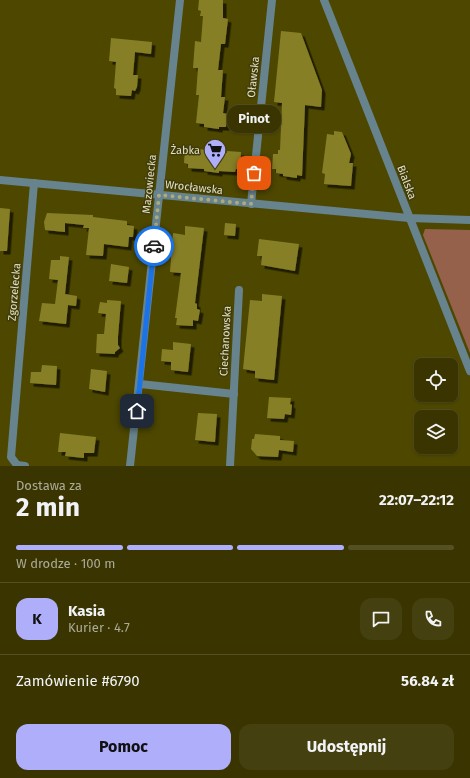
<!DOCTYPE html>
<html lang="pl">
<meta charset="utf-8">
<style>
body{margin:0;font-family:"Fira Sans",sans-serif;background:#45400f;color:#f1f3f6;height:100vh;display:flex;flex-direction:column;font-size:15px;white-space:nowrap}
*{box-sizing:border-box;margin:0}
p{font-size:13px;color:#abab99}
.icon{flex:none;width:22px;height:22px;fill:none;stroke:currentColor;stroke-width:2;stroke-linecap:round;stroke-linejoin:round}
.map{position:relative;height:466px;overflow:hidden}
.sheet{display:flex;flex-direction:column;background:#3a3500;flex:1}
.sheet>*{flex:none}
.tools{position:absolute;left:414px;top:358px;display:grid;gap:8px}
.tools a{display:grid;place-items:center;width:44px;height:44px;border-radius:8px;background:#3a3500;box-shadow:0 1px 3px #0004,0 0 0 1px #545022;font-size:20px}
.pin{position:absolute;display:grid;place-items:center;width:34px;height:34px;color:#fff;margin:-17px;border-radius:8px;box-shadow:0 2px 6px #0006}
.courier{position:absolute;display:grid;place-items:center;width:40px;height:40px;margin:-20px;border:3px solid #1a73e8;border-radius:50%;background:#fff;color:#222;box-shadow:0 1px 5px #0007}
.bubble{position:absolute;height:28px;border-radius:12px;background:#3a3500;box-shadow:0 1px 3px #0004,0 0 0 1px #545022;font-size:13px;font-weight:700;line-height:28px;text-align:center}
.summary em{font-style:normal;font-weight:700}
.summary div{display:flex;flex-direction:column-reverse}
.summary{display:flex;align-items:center;justify-content:space-between;height:68px;padding:0 16px}
h1{font-size:26px;font-weight:700;line-height:30px}
.bar{display:grid;grid-template-columns:repeat(4,1fr);gap:6px 4px;align-content:center;height:48px;padding:0 16px}
.bar i{height:5px;border-radius:3px;background:#545022}
.bar .active{background:#afaefa}
.bar p{grid-column:span 4}
.line{display:flex;align-items:center;gap:10px;padding:0 16px;border-top:1px solid #545022}
.line div{flex:1}
.round{display:grid;place-items:center;flex:none;width:42px;height:42px;border-radius:12px;background:#45400f}
.action{display:flex;gap:8px;margin-top:auto;padding:8px 16px}
.action a{flex:1;height:46px;border-radius:12px;background:#afaefa;color:#111;font-size:16px;font-weight:700;line-height:46px;text-align:center}
.action a+a{background:#45400f;color:#f1f3f6}
.map>svg:first-child{display:block}
.green{fill:#95614b}
.building{fill:#877f27;filter:url(#shadow)}
.lines{fill:none;stroke-linecap:round;stroke-linejoin:round}
.street{stroke:#66838e;stroke-width:8}
.done{stroke:#adaa7d;stroke-width:4;stroke-dasharray:0 7.2}
.route{stroke:#1a73e8;stroke-width:5}
.labels{text-anchor:middle;stroke-width:3;stroke-linejoin:round;paint-order:stroke}
.street-label{font-size:11px;fill:#e1dfc0;stroke:#413c0b}
.poi-label{font-size:11px;fill:#e1dfc0;stroke:#413c0b;text-anchor:end}
</style>
<div class="map">
<svg width="470" height="466" viewBox="0 0 470 466">
<defs>
<filter id="shadow"><feDropShadow dx="3.5" dy="3.5" stdDeviation="0" flood-color="#0009"/></filter>
</defs>
<rect width="100%" height="100%" fill="#4d4700"/>
<polygon class="green" points="425,229 470,230 470,353 423,235"/>
<g class="building">
<polygon points="199,0 223,0 223,18 228,19 225,44 221,44 218,70 223,70 221,97 225,97 223,113 227,114 226,127 219,127 219,129 204,127 204,124 196,123 199,95 196,95 198,68 193,68 195,41 201,42 203,16 200,16 201,11 198,10"/>
<polygon points="281,31 301,33 322,90 321,107 305,105 302,176 297,175 297,178 283,176 283,174 276,173 276,169 272,169 273,154 278,154 278,150 280,150 282,103 274,102"/>
<polygon points="111,38 152,42 151,54 135,52 133,75 138,75 137,87 135,91 132,90 131,96 116,95 116,89 114,88 116,62 109,61"/>
<polygon points="334,131 342,132 351,154 349,163 353,163 351,186 324,184 325,174 322,173 327,134 334,135"/>
<polygon points="185,147 227,153 227,151 241,152 240,169 236,169 235,172 219,171 219,173 204,171 204,169 188,168 188,164 184,163"/>
<polygon points="0,208 10,209 7,251 0,251"/>
<polygon points="47,213 93,215 93,217 127,221 127,225 134,226 133,237 129,237 128,247 104,244 103,256 86,255 89,228 83,228 84,225 65,223 65,232 45,230 44,222"/>
<polygon points="225,223 236,224 235,236 224,235"/>
<polygon points="185,226 204,228 195,303 197,304 197,309 200,310 198,321 193,320 193,326 176,325 177,318 175,318 181,273 170,272 173,233 185,235"/>
<polygon points="259,239 299,244 295,271 261,265 262,256 257,256"/>
<polygon points="60,256 69,257 65,294 77,296 76,306 68,305 66,324 39,321 42,303 55,304 58,280 49,279 51,260 60,260"/>
<polygon points="111,264 129,267 127,283 109,281"/>
<polygon points="262,294 282,296 274,380 255,378 255,371 243,369 250,300 262,301"/>
<polygon points="107,300 121,301 118,336 118,345 120,348 115,352 115,354 96,353 97,334 104,334 106,314 98,313 100,302 107,303"/>
<polygon points="173,342 191,344 188,372 171,370 171,362 161,361 162,349 173,350"/>
<polygon points="42,365 57,366 56,385 30,383 31,372 41,372"/>
<polygon points="91,369 107,371 105,392 89,389"/>
<polygon points="269,397 291,398 290,404 292,405 291,415 285,414 284,419 267,418"/>
<polygon points="198,413 217,414 215,442 195,440"/>
<polygon points="60,433 96,437 94,453 84,453 84,458 65,456 66,452 58,452"/>
<polygon points="255,434 280,436 280,440 294,441 293,452 279,450 278,457 257,456 251,449 252,439 254,439"/>
</g>
<g class="lines">
<g class="street">
<polyline points="324,0 470,371"/>
<polyline points="0,180 409,218 470,220"/>
<polyline points="251,204 272,0"/>
<polyline points="140,384 234,394"/>
<polyline points="25,466 17,465 11,457 34,183"/>
<polyline points="130,466 180,0"/>
<polyline points="230,466 239,290"/>
</g>
</g>
<g class="lines">
<polyline class="done" points="154,246 159,195 251,204 254,173"/>
<polyline class="route" points="137,411 154,246"/>
</g>
<defs>
<g id="supermarket-pin" transform="scale(1.15)"><path d="M0 17L-7.5 6A9.5 9.5 0 1 1 7.5 6Z" fill="#afaefa" stroke="#413c0b"/><path d="M-6-5.5h2.5l.6 2H6L4.5 2H-2.5L-4.4-4H-6ZM-1.5 3.2a1.3 1.3 0 1 0 .1 0ZM3 3.2a1.3 1.3 0 1 0 .1 0Z" fill="#111"/></g>
</defs>
<g fill-rule="evenodd">
<use href="#supermarket-pin" x="215" y="150"/>
</g>
<g class="labels">
<g class="street-label">
<text transform="translate(253 77) rotate(-84)" y="4">Oławska</text>
<text transform="translate(407 182) rotate(69)" y="4">Bialska</text>
<text transform="translate(149 184) rotate(-84)" y="4">Mazowiecka</text>
<text transform="translate(194 187) rotate(6)" y="4">Wrocławska</text>
<text transform="translate(14 292) rotate(-85)" y="4">Zgorzelecka</text>
<text transform="translate(225 341) rotate(-87)" y="4">Ciechanowska</text>
</g>
<g class="poi-label">
<text x="200" y="154">Żabka</text>
</g>
</g>
</svg>
<div class="tools">
<a><svg class="icon" aria-label="locate" viewBox="0 0 24 24"><circle cx="12" cy="12" r="6"/><path d="M12 2v4M12 18v4M2 12h4M18 12h4"/></svg></a>
<a><svg class="icon" aria-label="layers" viewBox="0 0 24 24"><path d="M12 4l9 5-9 5-9-5zM3 14l9 5 9-5"/></svg></a>
</div>
<div class="pin" style="left:254px;top:173px;background:#ea580c"><svg class="icon" aria-label="bag" viewBox="0 0 24 24"><path d="M5 8h14l-1 12H6zM9 8a3 3 0 0 1 6 0"/></svg></div>
<div class="pin" style="left:137px;top:411px;background:#1f2937"><svg class="icon" aria-label="home" viewBox="0 0 24 24"><path d="M3 11l9-7 9 7M6 9v11h12V9"/></svg></div>
<div class="courier" style="left:154px;top:246px"><svg class="icon" aria-label="car" viewBox="0 0 24 24"><path d="M5 17H2v-5l4-1 3-4h7l3 4 3 1v5h-3M9 17h6M6 11h13"/><circle cx="7" cy="17" r="2"/><circle cx="17" cy="17" r="2"/></svg></div>
<div class="bubble" style="left:227px;top:105px;width:54px">Pinot</div>
</div>
<section class="sheet">
<div class="summary"><div><h1>2 min</h1><p>Dostawa za</p></div><em>22:07–22:12</em></div>
<div class="bar"><i class="active"></i><i class="active"></i><i class="active"></i><i></i><p>W drodze · 100 m</p></div>
<div class="line" style="height:72px"><b class="round" style="background:#afaefa;color:#111">K</b><div><b>Kasia</b><p>Kurier · 4.7</p></div><a class="round"><svg class="icon" aria-label="chat" viewBox="0 0 24 24"><path d="M4 5h16v11H9l-5 4z"/></svg></a><a class="round"><svg class="icon" aria-label="phone" viewBox="0 0 24 24"><path d="M5 4h4l2 5-3 2q2 4 5 5l2-3 5 2v4C11 20 4 13 5 4z"/></svg></a></div>
<div class="line" style="height:52px"><div>Zamówienie #6790</div><b>56.84 zł</b></div>
<div class="action"><a>Pomoc</a><a>Udostępnij</a></div>
</section>
